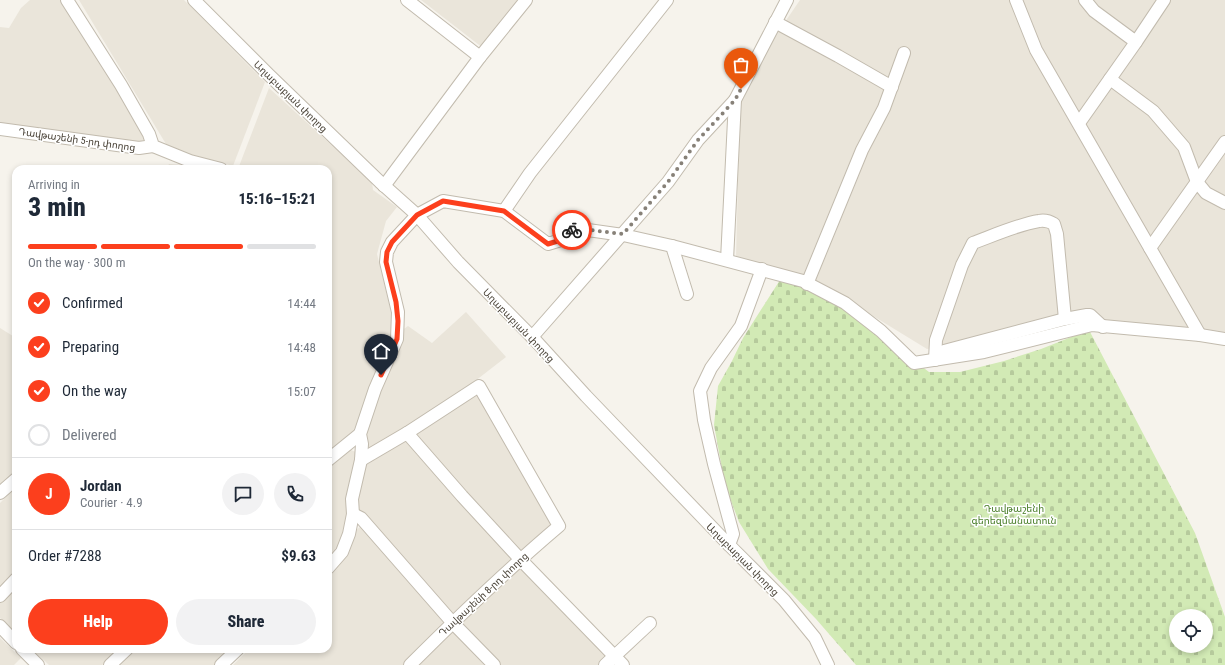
<!DOCTYPE html>
<meta charset="utf-8">
<style>
body{margin:0;font-family:"Roboto Condensed","Noto Sans Armenian",sans-serif;background:#f2f2f3;color:#1f2937;height:100vh;display:flex;flex-direction:column;font-size:15px;white-space:nowrap}
*{box-sizing:border-box;margin:0}
p{font-size:13px;color:#747a83}
.icon{flex:none;width:22px;height:22px;fill:none;stroke:currentColor;stroke-width:2;stroke-linecap:round;stroke-linejoin:round}
.map{position:relative;flex:1;overflow:hidden}
.sheet{position:absolute;left:12px;top:165px;width:320px;height:488px;display:flex;flex-direction:column;background:#fff;border-radius:12px;box-shadow:0 2px 6px #0003}
.sheet>*{flex:none}
.buttons{position:absolute;left:1169px;top:609px;display:grid;gap:8px}
.buttons a{display:grid;place-items:center;width:44px;height:44px;border-radius:50%;background:#fff;box-shadow:0 2px 6px #0003;font-size:20px}
.pin{position:absolute;display:grid;place-items:center;width:34px;height:34px;color:#fff;margin:-41px -17px;border-radius:50% 50% 50% 0;rotate:-45deg;box-shadow:0 0 4px #0007}
.pin .icon{rotate:45deg}
.courier{position:absolute;display:grid;place-items:center;width:40px;height:40px;margin:-20px;border:3px solid #fc3f1d;border-radius:50%;background:#fff;color:#222;box-shadow:0 1px 5px #0007}
.head em{font-style:normal;font-weight:800}
.head div{display:flex;flex-direction:column-reverse}
.head{display:flex;align-items:center;justify-content:space-between;height:68px;padding:0 16px}
h1{font-size:26px;font-weight:800;line-height:30px}
.bar{display:grid;grid-template-columns:repeat(4,1fr);gap:6px 4px;align-content:center;height:48px;padding:0 16px}
.bar i{height:5px;border-radius:3px;background:#e0e1e3}
.bar .current{background:#fc3f1d}
.bar p{grid-column:span 4}
.line{display:flex;align-items:center;gap:10px;padding:0 16px;border-top:1px solid #e0e1e3}
.line div{flex:1}
.round{display:grid;place-items:center;flex:none;width:42px;height:42px;border-radius:21px;background:#f2f2f3}
ol{padding:0 16px;list-style:none}
li{display:flex;align-items:center;gap:12px;height:44px}
li p{margin-inline-start:auto}
li .icon{padding:4px;border-radius:50%;background:#fc3f1d;color:#fff;stroke-width:4}
li:last-child{color:#747a83}
li i{width:22px;height:22px;border:2px solid #e0e1e3;border-radius:50%}
.primary-button{display:flex;gap:8px;margin-top:auto;padding:8px 16px}
.primary-button a{flex:1;height:46px;border-radius:24px;background:#fc3f1d;color:#fff;font-size:16px;font-weight:800;line-height:46px;text-align:center}
.primary-button a+a{background:#f2f2f3;color:#1f2937}
.map>svg:first-child{display:block}
.residential{fill:#eae5da}
.cemetery{fill:url(#cemetery-stones);fill-rule:evenodd}
.lines{fill:none;stroke-linecap:round;stroke-linejoin:round}
.minor-casing{stroke:#c2bbae;stroke-width:14}
.minor{stroke:#fff;stroke-width:12}
.done{stroke:#878178;stroke-width:4;stroke-dasharray:0 7.2}
.route{stroke:#fc3f1d;stroke-width:5}
.labels{text-anchor:middle;stroke-width:3;stroke-linejoin:round;paint-order:stroke}
.street-label{font-size:10px;fill:#4b4439;stroke:#fff}
.park-label{font-size:10px;fill:#4a7f2a;stroke:#fff}
</style>
<div class="map">
<svg width="1225" height="665" viewBox="0 0 1225 665">
<defs>
<pattern id="cemetery-stones" width="16" height="16" patternUnits="userSpaceOnUse"><rect width="16" height="16" fill="#d2eab5"/><path d="M2 7V4a2 2 0 0 1 4 0v3zM10 15v-3a2 2 0 0 1 4 0v3z" fill="#b6ca9c"/></pattern>
</defs>
<rect width="100%" height="100%" fill="#f6f3ec"/>
<g class="residential">
<polygon points="30,0 61,0 123,93 146,139 139,142 0,124 0,27 9,28 21,8"/>
<polygon points="79,0 184,0 265,82 233,166 169,149"/>
<polygon points="421,0 523,0 483,48"/>
<polygon points="800,0 1225,0 1225,337 1150,328 1109,320 1088,319 927,349 847,300 736,257 740,102 761,57"/>
<polygon points="269,88 372,182 373,190 397,207 386,221 377,254 393,320 392,342 353,432 328,456 328,169 238,169"/>
<polygon points="169,164 185,165 197,169 166,169"/>
<polygon points="466,312 506,357 435,412 367,450 364,432 401,331 408,326 432,343"/>
<polygon points="0,328 16,338 16,470 0,486"/>
<polygon points="479,393 554,526 521,554 427,450 415,433"/>
<polygon points="407,436 516,559 453,618 354,505 362,466"/>
<polygon points="348,449 356,452 347,531 339,551 328,561 328,468"/>
<polygon points="16,487 16,575 0,591 0,503"/>
<polygon points="361,526 449,622 406,665 233,665 249,649 328,649 328,572 349,552 355,531"/>
<polygon points="521,565 608,657 600,665 499,665 458,623"/>
<polygon points="16,585 16,633 0,618 0,602"/>
<polygon points="453,627 490,665 415,665"/>
<polygon points="0,638 21,658 14,665 0,665"/>
<polygon points="32,649 119,649 102,665 49,665"/>
<polygon points="134,649 234,649 217,665 117,665"/>
</g>
<path class="cemetery" d="M780,280L824,292L929,372H960L1004,361L1041,349L1089,330L1195,533L1225,617V665H856L816,619L768,569L739,522L725,485L714,425L718,386L732,361L743,338ZM1176,616H1206V646H1176Z"/>
<g class="lines">
<g class="minor-casing">
<g id="minor">
<polyline points="67,0 121,85 149,134 153,146 190,161 221,169"/>
<polyline points="194,0 269,75 380,182 417,215 458,262 535,340 586,396 729,545 784,600 815,638 828,665"/>
<polyline points="407,0 480,57"/>
<polyline points="1016,0 1036,50 1200,335"/>
<polyline points="1085,0 1094,11 1136,42 1164,0"/>
<polyline points="775,22 838,56 892,87"/>
<polyline points="1110,79 1153,111 1184,147 1197,182 1206,193 1225,203"/>
<polyline points="1079,123 1136,42"/>
<polyline points="0,129 139,148 153,146"/>
<polyline points="384,186 480,57 526,0"/>
<polyline points="504,211 530,173 667,0"/>
<polyline points="672,246 687,294"/>
<polyline points="1150,248 1225,142"/>
<polyline points="727,260 735,100 787,0"/>
<polyline points="807,284 862,150 884,108 904,53"/>
<polyline points="532,337 668,182 698,140 735,100"/>
<polyline points="944,351 1065,319 1087,315 1090,315 1103,327"/>
<path d="M935,360L936,340L962,265L973,243C992,236 1019,224 1039,221C1044,220 1049,221 1054,224L1057,234L1065,319"/>
<path d="M407,433L479,386L559,526C507,570 458,617 410,665"/>
<polyline points="328,460 360,434"/>
<polyline points="361,460 407,433 462,496 520,559 623,665"/>
<polyline points="0,493 16,479"/>
<polyline points="353,514 361,518 452,622 494,665"/>
<polyline points="729,545 733,534 714,464 704,420 700,391 711,368 741,326 762,269"/>
<polyline points="328,568 342,552 349,534 353,514 352,499 361,460 362,444 360,434 375,389 397,339 398,312 386,262 387,252 392,242 417,215 443,201 504,211 548,244 561,240 574,228 623,235 672,246 803,281 845,303 881,331 914,363 984,352 1092,325 1200,335 1225,339"/>
<polyline points="0,596 16,579"/>
<polyline points="0,626 16,643"/>
<polyline points="22,649 38,665"/>
<polyline points="110,665 127,649"/>
<polyline points="221,665 238,649"/>
<polyline points="605,665 650,623"/>
</g>
</g>
<use href="#minor" class="minor"/>
</g>
<g class="lines">
<polyline class="done" points="572,230 574,228 623,234 668,182 698,140 735,100 741,89"/>
<polyline class="route" points="381,375 397,339 398,321 396,302 386,262 387,252 392,242 417,215 443,201 504,211 548,244 561,240 572,230"/>
</g>
<g class="labels">
<g class="street-label">
<text transform="translate(291 96) rotate(44)" y="4">Աղաբաբյան փողոց</text>
<text transform="translate(77 139) rotate(8)" y="4">Դավթաշենի 5-րդ փողոց</text>
<text transform="translate(519 325) rotate(46)" y="4">Աղաբաբյան փողոց</text>
<text transform="translate(743 559) rotate(45)" y="4">Աղաբաբյան փողոց</text>
<text transform="translate(483 594) rotate(-43)" y="4">Դավթաշենի 8-րդ փողոց</text>
</g>
<g class="park-label">
<text x="1014" y="512">Դավթաշենի<tspan x="1014" dy="12">գերեզմանատուն</tspan></text>
</g>
</g>
</svg>
<div class="buttons">
<a><svg class="icon" aria-label="locate" viewBox="0 0 24 24"><circle cx="12" cy="12" r="6"/><path d="M12 2v4M12 18v4M2 12h4M18 12h4"/></svg></a>
</div>
<div class="pin" style="left:741px;top:89px;background:#ea580c"><svg class="icon" aria-label="bag" viewBox="0 0 24 24"><path d="M5 8h14l-1 12H6zM9 8a3 3 0 0 1 6 0"/></svg></div>
<div class="pin" style="left:381px;top:375px;background:#1f2937"><svg class="icon" aria-label="home" viewBox="0 0 24 24"><path d="M3 11l9-7 9 7M6 9v11h12V9"/></svg></div>
<div class="courier" style="left:572px;top:230px"><svg class="icon" aria-label="bike" viewBox="0 0 24 24"><circle cx="6" cy="16" r="4"/><circle cx="18" cy="16" r="4"/><path d="M6 16l4-8h5l3 8M10 8l3 8H6M13 5h3"/></svg></div>
<section class="sheet">
<div class="head"><div><h1>3 min</h1><p>Arriving in</p></div><em>15:16–15:21</em></div>
<div class="bar"><i class="current"></i><i class="current"></i><i class="current"></i><i></i><p>On the way · 300 m</p></div>
<ol>
<li><svg class="icon" aria-label="check" viewBox="0 0 24 24"><path d="M5 12l5 5 9-10"/></svg>Confirmed<p>14:44</p></li>
<li><svg class="icon" aria-label="check" viewBox="0 0 24 24"><path d="M5 12l5 5 9-10"/></svg>Preparing<p>14:48</p></li>
<li><svg class="icon" aria-label="check" viewBox="0 0 24 24"><path d="M5 12l5 5 9-10"/></svg>On the way<p>15:07</p></li>
<li><i></i>Delivered</li>
</ol>
<div class="line" style="height:72px"><b class="round" style="background:#fc3f1d;color:#fff">J</b><div><b>Jordan</b><p>Courier · 4.9</p></div><a class="round"><svg class="icon" aria-label="chat" viewBox="0 0 24 24"><path d="M4 5h16v11H9l-5 4z"/></svg></a><a class="round"><svg class="icon" aria-label="phone" viewBox="0 0 24 24"><path d="M5 4h4l2 5-3 2q2 4 5 5l2-3 5 2v4C11 20 4 13 5 4z"/></svg></a></div>
<div class="line" style="height:52px"><div>Order #7288</div><b>$9.63</b></div>
<div class="primary-button"><a>Help</a><a>Share</a></div>
</section>
</div>
